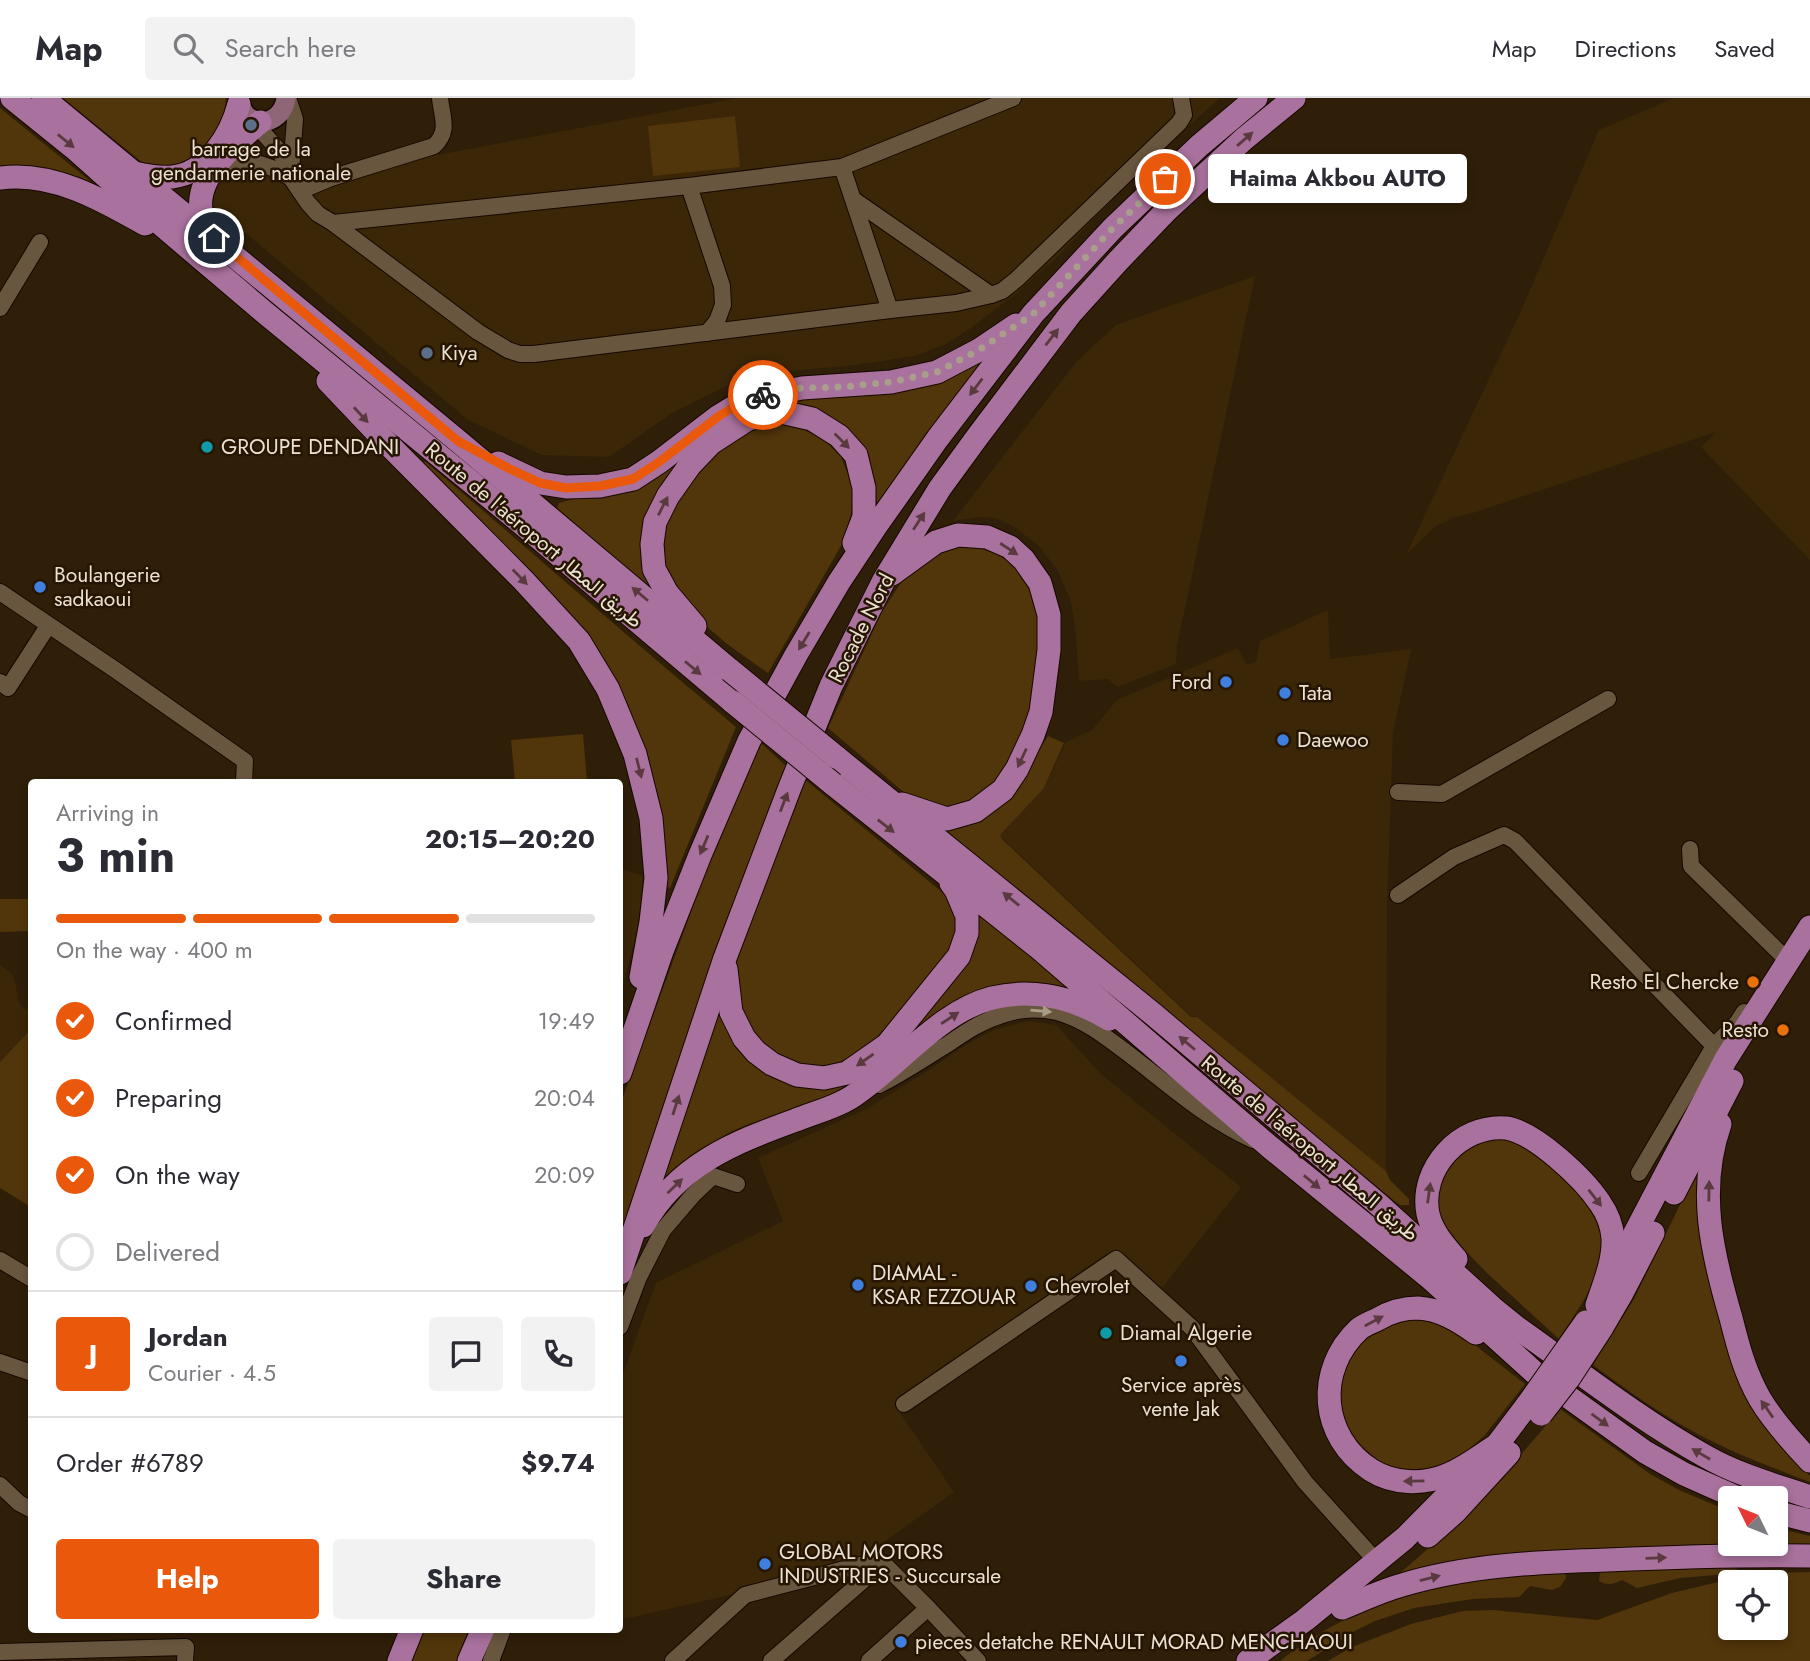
<!DOCTYPE html>
<meta charset="utf-8">
<style>
body{margin:0;font-family:Jost,Vazirmatn,sans-serif;background:#f2f2f3;color:#2b2b33;height:100vh;display:flex;flex-direction:column;font-size:26px;white-space:nowrap}
*{box-sizing:border-box;margin:0}
p{font-size:23px;color:#7c7c81}
.icon{flex:none;width:38px;height:38px;fill:none;stroke:currentColor;stroke-width:2;stroke-linecap:round;stroke-linejoin:round}
.map{position:relative;flex:1;overflow:hidden}
.drawer{position:absolute;left:28px;top:681px;width:595px;height:854px;display:flex;flex-direction:column;background:#fff;border-radius:7px;box-shadow:0 4px 10px #0003}
.drawer>*{flex:none}
.needle{width:46px;rotate:313deg}
.fabs{position:absolute;left:1718px;top:1388px;display:grid;gap:14px}
.fabs a{display:grid;place-items:center;width:70px;height:70px;border-radius:7px;background:#fff;box-shadow:0 4px 10px #0003;font-size:35px}
.pin{position:absolute;display:grid;place-items:center;width:60px;height:60px;color:#fff;margin:-30px;border:4px solid #fff;border-radius:50%;box-shadow:0 2px 7px #0007}
.courier{position:absolute;display:grid;place-items:center;width:70px;height:70px;margin:-35px;border:5px solid #ea580c;border-radius:50%;background:#fff;color:#222;box-shadow:0 2px 9px #0007}
.bubble{position:absolute;height:49px;border-radius:7px;background:#fff;box-shadow:0 4px 10px #0003;font-size:23px;font-weight:700;line-height:49px;text-align:center}
.headline em{font-style:normal;font-weight:700}
.headline div{display:flex;flex-direction:column-reverse}
.headline{display:flex;align-items:center;justify-content:space-between;height:119px;padding:0 28px}
h1{font-size:46px;font-weight:700;line-height:52px}
.bar{display:grid;grid-template-columns:repeat(4,1fr);gap:10px 7px;align-content:center;height:84px;padding:0 28px}
.bar i{height:9px;border-radius:5px;background:#e1e1e2}
.bar .selected{background:#ea580c}
.bar p{grid-column:span 4}
.line{display:flex;align-items:center;gap:18px;padding:0 28px;border-top:2px solid #e1e1e2}
.line div{flex:1}
.round{display:grid;place-items:center;flex:none;width:74px;height:74px;border-radius:7px;background:#f2f2f3}
ol{padding:0 28px;list-style:none}
li{display:flex;align-items:center;gap:21px;height:77px}
li p{margin-inline-start:auto}
li .icon{padding:7px;border-radius:50%;background:#ea580c;color:#fff;stroke-width:4}
li:last-child{color:#7c7c81}
li i{width:38px;height:38px;border:4px solid #e1e1e2;border-radius:50%}
.button{display:flex;gap:14px;margin-top:auto;padding:14px 28px}
.button a{flex:1;height:80px;border-radius:7px;background:#ea580c;color:#fff;font-size:28px;font-weight:700;line-height:80px;text-align:center}
.button a+a{background:#f2f2f3;color:#2b2b33}
header{display:flex;align-items:center;gap:42px;box-sizing:border-box;height:98px;padding:0 35px;background:#fff;border-bottom:2px solid #e1e1e2}
header strong{font-size:33px}
nav{display:flex;gap:38px;margin-inline-start:auto;font-size:24px}
.search{width:490px;height:63px;background:#f2f2f3;display:flex;align-items:center;gap:18px;box-sizing:border-box;padding:0 24px;border-radius:7px;color:#7c7c81;font-size:26px}
.map>svg:first-child{display:block}
.built{fill:#3b2608}
.green{fill:#51350b;fill-rule:evenodd}
.lines{fill:none;stroke-linecap:round;stroke-linejoin:round}
.minor-casing{stroke:#160800;stroke-width:18}
.major-casing{stroke:#160800;stroke-width:22}
.highway-casing{stroke:#160800;stroke-width:25}
.minor{stroke:#69563f;stroke-width:16}
.major{stroke:#8f6677;stroke-width:19}
.highway{stroke:#a9719d;stroke-width:23}
.highway-bridge-casing{stroke:#160800;stroke-width:25;stroke-linecap:butt}
.highway-bridge{stroke:#a9719d;stroke-width:23}
.oneway{fill:#5a3a3f}
.oneway2{fill:#aa9c89}
.done{stroke:#a99d8c;stroke-width:7;stroke-dasharray:0 12.6}
.route{stroke:#ea580c;stroke-width:9}
.service-dot{fill:#5c6f8a;stroke:#251501;stroke-width:2.5}
.culture-dot{fill:#0f9aa8;stroke:#251501;stroke-width:2.5}
.shop-dot{fill:#3f7fe0;stroke:#251501;stroke-width:2.5}
.food-dot{fill:#e8710a;stroke:#251501;stroke-width:2.5}
.labels{text-anchor:middle;stroke-width:5;stroke-linejoin:round;paint-order:stroke}
.poi-label{font-size:21px;fill:#ebe1d3;stroke:#251501;text-anchor:start}
.street-label{font-size:21px;fill:#ebe1d3;stroke:#251501}
</style>
<header>
<strong>Map</strong>
<div class="search"><svg class="icon" aria-label="search" viewBox="0 0 24 24"><circle cx="10" cy="10" r="6"/><path d="M15 15l6 6"/></svg>Search here</div>
<nav><a>Map</a><a>Directions</a><a>Saved</a></nav>
</header>
<div class="map">
<svg width="1810" height="1563" viewBox="0 0 1810 1563">
<rect width="100%" height="100%" fill="#2f1f08"/>
<g class="built">
<polygon points="738,0 1220,0 1155,58 1054,162 1015,196 971,230 946,246 915,258 856,267 749,277 672,315 609,359 542,357 468,322 210,105 222,72 244,68 279,76 312,78 416,61"/>
<polygon points="1674,0 1810,0 1810,462 1701,349 1716,334 1473,415 1455,419 1436,428 1406,457 1520,215 1599,32"/>
<polygon points="1255,178 1177,548 1176,566 1118,589 1108,581 1079,583 1076,539 1071,504 1058,473 1039,448 1013,428 998,421 983,419 953,423 1077,263 1116,227"/>
<polygon points="1328,512 1330,561 1411,551 1393,635 1387,808 1386,1073 1195,918 1192,919 999,737 1044,690 1066,644 1092,632 1117,602 1238,550 1247,567 1256,564 1260,543"/>
<polygon points="620,770 643,778 640,821 620,898"/>
<polygon points="0,867 12,876 16,886 18,902 22,909 32,915 31,931 0,964"/>
<polygon points="1029,923 1056,927 1101,976 1241,1089 1162,1190 1116,1151 1082,1172 894,1306 954,1394 870,1454 875,1459 862,1467 620,1522 620,1284 656,1185 783,1123 758,1060 868,1010 929,972 969,945 993,932"/>
</g>
<g class="green">
<polygon points="63,0 226,0 226,1 223,20 217,34 190,64 162,72 143,65"/>
<polygon points="0,10 111,100 0,75"/>
<polygon points="735,18 740,69 653,78 648,28"/>
<polygon points="991,255 878,406 875,398 810,315 707,340 645,469 650,492 557,410 559,405 577,400 725,320"/>
<polygon points="771,327 795,327 825,343 841,359 853,389 851,416 842,446 768,575 727,546 692,516 662,465 663,431 680,395 722,349 739,336"/>
<path d="M420,364H426C530,452 631,542 736,629L670,790L661,786L630,621Z"/>
<polygon points="973,448 995,455 1012,465 1025,481 1034,499 1039,524 1038,587 1026,624 1012,661 990,694 969,708 944,713 906,696 828,630 882,514 904,480 944,449"/>
<polygon points="583,636 587,684 515,684 511,642"/>
<polygon points="1048,638 1064,645 1044,690 1000,737 1002,741 1191,919 1197,919 1386,1073 1390,1082 1409,1101 1409,1107 1400,1107 1392,1101 939,729 1012,696"/>
<polygon points="761,645 786,668 620,1136 620,1007 707,771 733,706"/>
<polygon points="803,680 953,803 957,831 949,851 905,907 871,946 853,958 831,968 818,969 795,967 776,959 740,920 733,873"/>
<polygon points="0,801 31,801 31,833 0,834"/>
<path d="M968,805L1076,896C1029,882 1004,880 958,900L850,985C838,993 825,1000 811,1006C788,1015 762,1020 739,1030C706,1045 679,1065 655,1091L721,897L724,922L824,990L839,989L864,973L942,891Z"/>
<polygon points="31,931 31,1109 0,1090 0,964"/>
<path d="M1485,1042C1493,1042 1504,1041 1512,1043C1531,1047 1546,1065 1560,1078C1571,1089 1585,1100 1593,1113C1622,1157 1582,1204 1559,1241L1487,1175L1454,1141L1440,1123L1436,1094L1446,1067L1462,1049Z"/>
<path d="M1699,1068L1769,1330L1810,1378V1384C1771,1369 1733,1355 1696,1335C1662,1317 1624,1290 1593,1267L1634,1201Z"/>
<polygon points="1418,1219 1449,1227 1525,1286 1484,1338 1448,1369 1415,1374 1392,1372 1369,1362 1348,1341 1337,1306 1339,1277 1359,1246 1377,1231 1402,1221"/>
<path d="M1560,1311L1650,1376L1679,1392L1731,1414V1446H1776V1430L1810,1438V1450L1394,1480C1456,1429 1509,1372 1560,1311Z"/>
<path d="M1667,1469L1733,1470L1737,1471L1736,1474L1729,1476L1680,1480L1637,1490L1622,1482C1615,1486 1607,1488 1599,1483L1600,1474L1607,1472Z"/>
<path d="M1565,1474L1566,1480L1560,1489L1552,1492L1530,1488L1519,1499L1473,1501L1414,1510L1375,1523L1353,1534L1307,1563H1280C1316,1535 1361,1510 1404,1497C1456,1481 1511,1478 1565,1474Z"/>
<path d="M1810,1474V1563H1328L1352,1549L1411,1526L1463,1513L1493,1512L1597,1522L1672,1495L1751,1476ZM1731,1484H1776V1530H1731Z"/>
<polygon points="425,1531 469,1531 456,1563 410,1563"/>
</g>
<g class="lines">
<g class="minor-casing">
<g id="minor">
<polyline points="288,0 295,21 291,74"/>
<polyline points="251,21 281,55 291,80 308,105 318,116 333,125 478,234 508,252 520,256 534,256 890,212 956,205 991,197 1002,193 1017,181 1179,25 1184,17 1181,0"/>
<path d="M216,69C243,58 267,65 291,80"/>
<polyline points="842,69 890,212"/>
<polyline points="689,88 722,188 723,207 717,223 707,235"/>
<path d="M300,93L331,80L434,48C450,33 442,20 440,0"/>
<polyline points="854,102 991,197"/>
<polyline points="333,125 689,88 842,69 1013,0"/>
<polyline points="0,210 40,144"/>
<polyline points="0,494 117,573 245,663 244,684"/>
<polyline points="0,584 8,590 48,528"/>
<polyline points="1398,694 1442,696 1608,601"/>
<polyline points="1690,751 1691,768 1781,856"/>
<polyline points="1398,797 1454,759 1504,737 1515,743 1714,948"/>
<path d="M879,987C903,975 925,960 948,946C964,935 980,924 999,918C1017,911 1038,910 1057,914C1083,921 1105,938 1126,954C1167,985 1206,1021 1253,1042"/>
<polyline points="1639,1075 1714,948 1737,925 1744,914"/>
<polyline points="0,1162 32,1181"/>
<polyline points="620,1229 639,1179 663,1132 693,1097 713,1078 737,1086"/>
<polyline points="0,1264 32,1275"/>
<polyline points="904,1306 1116,1161 1192,1230 1305,1384 1377,1464"/>
<polyline points="0,1387 19,1405 32,1412"/>
<polyline points="0,1554 186,1549 185,1563"/>
<polyline points="491,1563 503,1531"/>
<polyline points="673,1563 745,1497 860,1467 883,1465 928,1510 978,1563"/>
<polyline points="771,1563 883,1465"/>
<polyline points="869,1563 928,1510"/>
</g>
</g>
<g class="major-casing">
<path id="major" d="M239,0C242,32 282,31 286,0"/>
</g>
<g class="highway-casing">
<g id="highway">
<polyline points="12,0 74,50 130,100 264,214 520,424 733,604"/>
<polyline points="43,0 458,343 730,572"/>
<path d="M134,75C147,78 159,80 172,79C208,75 231,37 239,6"/>
<path d="M0,80C52,73 101,101 145,126"/>
<path d="M212,137C208,130 203,121 201,112C196,77 236,45 260,24"/>
<polyline points="328,283 385,343 523,482 579,543 608,591 635,656 651,720 656,780 651,824 641,879"/>
<polyline points="498,365 540,385 566,389 600,388 633,381 659,364 719,318 747,301 802,290 891,284 937,274 979,252 1016,227"/>
<polyline points="892,476 936,444 958,437 987,439 1010,449 1024,462 1040,485 1049,517 1049,552 1041,614 1033,637 1017,671 1003,692 975,713 947,721 902,706"/>
<polyline points="695,528 667,495 654,471 652,446 655,424 668,398 690,367 711,345 748,321 781,314 812,321 839,338 856,357 864,390 864,419 854,445"/>
<path d="M836,659L1153,916L1378,1106L1495,1212L1516,1229C1578,1273 1639,1321 1705,1358C1738,1377 1775,1387 1810,1399"/>
<polyline points="833,686 1039,850 1271,1050 1430,1180 1535,1275 1645,1354 1684,1376 1738,1400"/>
<polyline points="726,871 731,914 744,940 756,954 772,966 797,977 824,980 847,975 887,947 959,858 967,835 967,818 956,792 951,785"/>
<polyline points="620,975 662,853 700,757 749,643 796,557 839,484 876,428 938,340 1033,216 1113,130 1199,48 1256,0"/>
<path d="M1720,1026C1697,1092 1712,1155 1731,1220C1738,1248 1745,1275 1760,1301C1773,1323 1792,1344 1810,1363"/>
<polyline points="1674,1095 1732,983"/>
<path d="M643,1128C677,1067 733,1045 796,1022C813,1015 834,1010 850,1000C897,970 938,914 992,900C1034,890 1072,899 1109,921"/>
<path d="M1456,1161C1445,1148 1432,1134 1428,1116C1419,1071 1460,1026 1506,1030C1535,1034 1584,1081 1600,1105C1607,1115 1612,1128 1613,1140C1614,1163 1604,1186 1597,1207"/>
<polyline points="1615,1173 1726,961 1810,829"/>
<polyline points="620,1175 725,860 790,689 831,588 884,482 940,390 978,338 1071,215 1118,163 1167,112 1244,41 1294,0"/>
<polyline points="1601,1231 1622,1195 1653,1135"/>
<path d="M1476,1235C1459,1223 1440,1211 1418,1210C1404,1210 1390,1214 1378,1221C1372,1224 1364,1227 1359,1231C1315,1272 1320,1339 1371,1372C1393,1386 1423,1387 1447,1377C1465,1370 1481,1357 1497,1347"/>
<polyline points="1776,1414 1810,1423"/>
<polyline points="1428,1438 1455,1414 1509,1355"/>
<path d="M1342,1510C1362,1502 1381,1493 1402,1487C1468,1467 1539,1464 1607,1462C1675,1459 1742,1457 1810,1458"/>
<polyline points="399,1563 412,1531"/>
<polyline points="469,1563 483,1531"/>
<polyline points="1248,1563 1305,1522 1405,1440 1497,1347 1528,1306"/>
</g>
</g>
<use href="#minor" class="minor"/>
<use href="#major" class="major"/>
<use href="#highway" class="highway"/>
<g class="highway-bridge-casing">
<g id="highway-bridge">
<polyline points="730,572 836,659"/>
<polyline points="733,604 833,686"/>
<polyline points="1528,1306 1586,1224"/>
<polyline points="1541,1316 1569,1280 1601,1231"/>
</g>
</g>
<use href="#highway-bridge" class="highway-bridge"/>
</g>
<defs><path id="oneway-solid" d="M-6-.8H1V-3.2L6.5 0L1 3.2V.8H-6Z" transform="scale(1.75)"/></defs>
<g class="oneway">
<use href="#oneway-solid" transform="translate(1245 41) rotate(-41)"/>
<use href="#oneway-solid" transform="translate(66 43) rotate(39)"/>
<use href="#oneway-solid" transform="translate(1052 239) rotate(-52)"/>
<use href="#oneway-solid" transform="translate(976 289) rotate(127)"/>
<use href="#oneway-solid" transform="translate(361 317) rotate(47)"/>
<use href="#oneway-solid" transform="translate(842 343) rotate(45)"/>
<use href="#oneway-solid" transform="translate(663 408) rotate(-63)"/>
<use href="#oneway-solid" transform="translate(919 423) rotate(-57)"/>
<use href="#oneway-solid" transform="translate(1009 451) rotate(33)"/>
<use href="#oneway-solid" transform="translate(520 479) rotate(46)"/>
<use href="#oneway-solid" transform="translate(640 496) rotate(-140)"/>
<use href="#oneway-solid" transform="translate(804 543) rotate(121)"/>
<use href="#oneway-solid" transform="translate(693 570) rotate(40)"/>
<use href="#oneway-solid" transform="translate(1022 660) rotate(115)"/>
<use href="#oneway-solid" transform="translate(639 670) rotate(76)"/>
<use href="#oneway-solid" transform="translate(784 704) rotate(-69)"/>
<use href="#oneway-solid" transform="translate(886 728) rotate(38)"/>
<use href="#oneway-solid" transform="translate(704 747) rotate(113)"/>
<use href="#oneway-solid" transform="translate(1011 801) rotate(-141)"/>
<use href="#oneway-solid" transform="translate(950 920) rotate(-33)"/>
<use href="#oneway-solid" transform="translate(1187 945) rotate(-140)"/>
<use href="#oneway-solid" transform="translate(865 962) rotate(145)"/>
<use href="#oneway-solid" transform="translate(676 1007) rotate(-72)"/>
<use href="#oneway-solid" transform="translate(1312 1084) rotate(39)"/>
<use href="#oneway-solid" transform="translate(675 1088) rotate(-44)"/>
<use href="#oneway-solid" transform="translate(1709 1093) rotate(-89)"/>
<use href="#oneway-solid" transform="translate(1429 1095) rotate(-82)"/>
<use href="#oneway-solid" transform="translate(1595 1100) rotate(52)"/>
<use href="#oneway-solid" transform="translate(1374 1223) rotate(-28)"/>
<use href="#oneway-solid" transform="translate(1767 1311) rotate(-125)"/>
<use href="#oneway-solid" transform="translate(1600 1322) rotate(36)"/>
<use href="#oneway-solid" transform="translate(1701 1356) rotate(-150)"/>
<use href="#oneway-solid" transform="translate(1414 1383) rotate(179)"/>
<use href="#oneway-solid" transform="translate(1656 1460) rotate(-2)"/>
<use href="#oneway-solid" transform="translate(1430 1480) rotate(-14)"/>
</g>
<use class="oneway2" href="#oneway-solid" transform="translate(1041 913) rotate(5)"/>
<g class="lines">
<polyline class="done" points="763,297 802,290 842,289 891,284 937,274 979,252 1033,216 1113,130 1165,81"/>
<polyline class="route" points="214,140 458,343 508,370 540,385 566,390 600,388 633,381 659,364 719,318 747,301 763,297"/>
</g>
<g class="service-dot">
<circle cx="251" cy="27" r="7"/>
<circle cx="427" cy="255" r="7"/>
</g>
<g class="culture-dot">
<circle cx="207" cy="349" r="7"/>
<circle cx="1106" cy="1235" r="7"/>
</g>
<g class="shop-dot">
<circle cx="40" cy="489" r="7"/>
<circle cx="1226" cy="584" r="7"/>
<circle cx="1285" cy="595" r="7"/>
<circle cx="1283" cy="642" r="7"/>
<circle cx="858" cy="1187" r="7"/>
<circle cx="1031" cy="1188" r="7"/>
<circle cx="1181" cy="1263" r="7"/>
<circle cx="765" cy="1466" r="7"/>
<circle cx="901" cy="1544" r="7"/>
</g>
<g class="food-dot">
<circle cx="1753" cy="884" r="7"/>
<circle cx="1783" cy="932" r="7"/>
</g>
<g class="labels">
<g class="poi-label">
<text x="251" y="58" text-anchor="middle">barrage de la<tspan x="251" dy="24">gendarmerie nationale</tspan></text>
<text x="441" y="262">Kiya</text>
<text x="221" y="356">GROUPE DENDANI</text>
<text x="54" y="484">Boulangerie<tspan x="54" dy="24">sadkaoui</tspan></text>
<text x="1212" y="591" text-anchor="end">Ford</text>
<text x="1299" y="602">Tata</text>
<text x="1297" y="649">Daewoo</text>
<text x="1739" y="891" text-anchor="end">Resto El Chercke</text>
<text x="1769" y="939" text-anchor="end">Resto</text>
<text x="872" y="1182">DIAMAL -<tspan x="872" dy="24">KSAR EZZOUAR</tspan></text>
<text x="1045" y="1195">Chevrolet</text>
<text x="1120" y="1242">Diamal Algerie</text>
<text x="1181" y="1294" text-anchor="middle">Service après<tspan x="1181" dy="24">vente Jak</tspan></text>
<text x="779" y="1461">GLOBAL MOTORS<tspan x="779" dy="24">INDUSTRIES - Succursale</tspan></text>
<text x="915" y="1551">pieces detatche RENAULT MORAD MENCHAOUI</text>
</g>
<g class="street-label">
<text transform="translate(534 437) rotate(40)" y="7">Route de l'aéroport طريق المطار</text>
<text transform="translate(861 530) rotate(-63)" y="7">Rocade Nord</text>
<text transform="translate(1310 1050) rotate(40)" y="7">Route de l'aéroport طريق المطار</text>
</g>
</g>
</svg>
<div class="fabs">
<a><svg class="needle" viewBox="-14 -14 28 28"><path d="M0-13l5 13h-10z" fill="#e53935"/><path d="M0 13l5-13h-10z" fill="#7c7c81"/></svg></a>
<a><svg class="icon" aria-label="locate" viewBox="0 0 24 24"><circle cx="12" cy="12" r="6"/><path d="M12 2v4M12 18v4M2 12h4M18 12h4"/></svg></a>
</div>
<div class="pin" style="left:1165px;top:81px;background:#ea580c"><svg class="icon" aria-label="bag" viewBox="0 0 24 24"><path d="M5 8h14l-1 12H6zM9 8a3 3 0 0 1 6 0"/></svg></div>
<div class="pin" style="left:214px;top:140px;background:#1f2937"><svg class="icon" aria-label="home" viewBox="0 0 24 24"><path d="M3 11l9-7 9 7M6 9v11h12V9"/></svg></div>
<div class="courier" style="left:763px;top:297px"><svg class="icon" aria-label="bike" viewBox="0 0 24 24"><circle cx="6" cy="16" r="4"/><circle cx="18" cy="16" r="4"/><path d="M6 16l4-8h5l3 8M10 8l3 8H6M13 5h3"/></svg></div>
<div class="bubble" style="left:1208px;top:56px;width:259px">Haima Akbou AUTO</div>
<section class="drawer">
<div class="headline"><div><h1>3 min</h1><p>Arriving in</p></div><em>20:15–20:20</em></div>
<div class="bar"><i class="selected"></i><i class="selected"></i><i class="selected"></i><i></i><p>On the way · 400 m</p></div>
<ol>
<li><svg class="icon" aria-label="check" viewBox="0 0 24 24"><path d="M5 12l5 5 9-10"/></svg>Confirmed<p>19:49</p></li>
<li><svg class="icon" aria-label="check" viewBox="0 0 24 24"><path d="M5 12l5 5 9-10"/></svg>Preparing<p>20:04</p></li>
<li><svg class="icon" aria-label="check" viewBox="0 0 24 24"><path d="M5 12l5 5 9-10"/></svg>On the way<p>20:09</p></li>
<li><i></i>Delivered</li>
</ol>
<div class="line" style="height:126px"><b class="round" style="background:#ea580c;color:#fff">J</b><div><b>Jordan</b><p>Courier · 4.5</p></div><a class="round"><svg class="icon" aria-label="chat" viewBox="0 0 24 24"><path d="M4 5h16v11H9l-5 4z"/></svg></a><a class="round"><svg class="icon" aria-label="phone" viewBox="0 0 24 24"><path d="M5 4h4l2 5-3 2q2 4 5 5l2-3 5 2v4C11 20 4 13 5 4z"/></svg></a></div>
<div class="line" style="height:91px"><div>Order #6789</div><b>$9.74</b></div>
<div class="button"><a>Help</a><a>Share</a></div>
</section>
</div>
